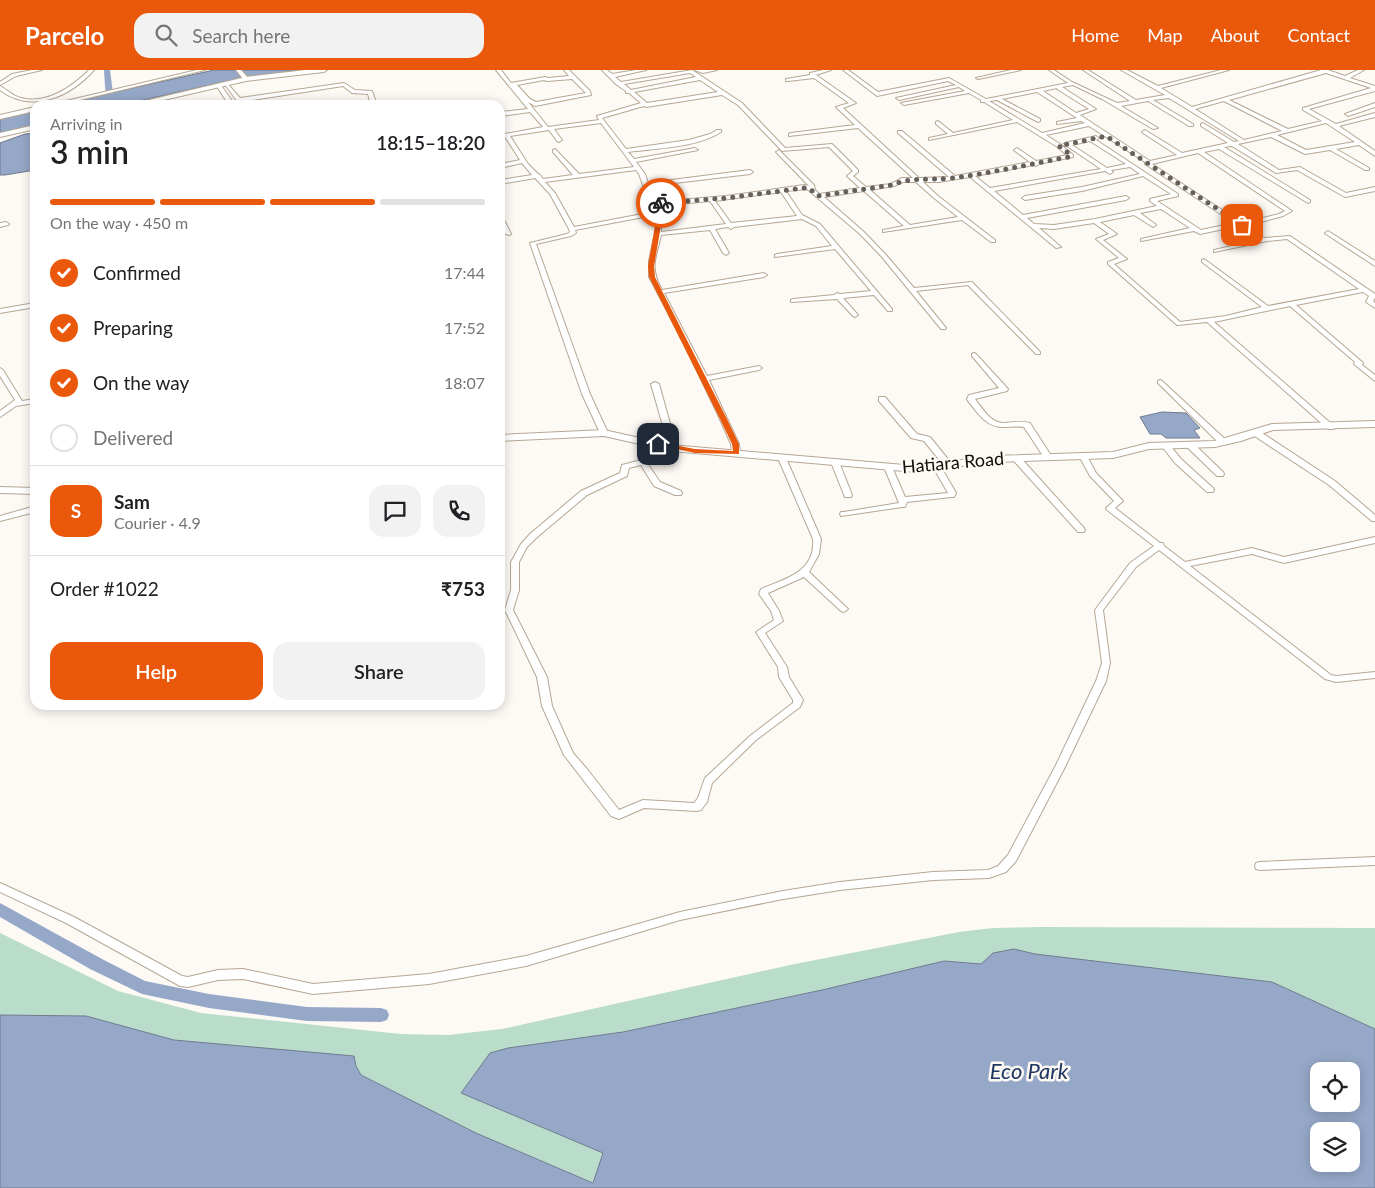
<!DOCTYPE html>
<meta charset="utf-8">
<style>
body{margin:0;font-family:Lato,sans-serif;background:#f2f2f2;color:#202124;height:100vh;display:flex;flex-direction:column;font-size:19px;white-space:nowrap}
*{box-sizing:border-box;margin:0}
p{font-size:16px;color:#757577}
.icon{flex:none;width:28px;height:28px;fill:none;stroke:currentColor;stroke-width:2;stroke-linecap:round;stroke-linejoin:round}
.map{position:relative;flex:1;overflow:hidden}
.sheet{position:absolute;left:30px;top:30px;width:475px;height:610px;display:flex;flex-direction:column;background:#fff;border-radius:15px;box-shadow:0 2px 12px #0003}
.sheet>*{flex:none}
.fabs{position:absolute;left:1310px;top:992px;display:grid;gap:10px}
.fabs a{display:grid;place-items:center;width:50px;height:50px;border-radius:10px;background:#fff;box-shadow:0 2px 12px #0003;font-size:25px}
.pin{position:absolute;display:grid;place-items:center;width:42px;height:42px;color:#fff;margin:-21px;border-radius:10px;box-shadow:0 2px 8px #0006}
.courier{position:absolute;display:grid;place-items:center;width:50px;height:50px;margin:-25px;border:4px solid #ea580c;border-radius:50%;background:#fff;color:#222;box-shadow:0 1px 6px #0007}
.head em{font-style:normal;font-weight:600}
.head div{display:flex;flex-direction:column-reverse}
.head{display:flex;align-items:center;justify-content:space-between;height:85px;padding:0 20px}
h1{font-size:32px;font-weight:600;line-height:38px}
.bar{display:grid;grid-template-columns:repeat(4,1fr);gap:8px 5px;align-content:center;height:60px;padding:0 20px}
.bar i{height:6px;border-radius:4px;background:#e0e0e0}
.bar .current{background:#ea580c}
.bar p{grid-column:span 4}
.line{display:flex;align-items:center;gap:12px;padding:0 20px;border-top:1px solid #e0e0e0}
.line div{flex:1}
.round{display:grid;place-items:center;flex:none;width:52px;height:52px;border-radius:15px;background:#f2f2f2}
ol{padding:0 20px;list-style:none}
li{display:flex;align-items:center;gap:15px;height:55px}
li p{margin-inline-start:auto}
li .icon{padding:5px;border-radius:50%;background:#ea580c;color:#fff;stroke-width:4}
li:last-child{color:#757577}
li i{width:28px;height:28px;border:2px solid #e0e0e0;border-radius:50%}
.cta{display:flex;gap:10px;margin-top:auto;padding:10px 20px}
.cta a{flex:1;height:58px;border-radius:15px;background:#ea580c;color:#fff;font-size:20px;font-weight:600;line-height:58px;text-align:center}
.cta a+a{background:#f2f2f2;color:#202124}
header{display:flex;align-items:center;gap:30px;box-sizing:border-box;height:70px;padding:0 25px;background:#ea580c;color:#fff}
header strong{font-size:24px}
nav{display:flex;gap:28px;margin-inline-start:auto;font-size:18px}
.search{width:350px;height:45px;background:#f2f2f2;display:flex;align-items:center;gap:12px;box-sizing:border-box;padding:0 18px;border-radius:15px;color:#757577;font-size:19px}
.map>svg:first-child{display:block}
.green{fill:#baddcb}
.water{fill:#96a8c8;stroke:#6f7a8e;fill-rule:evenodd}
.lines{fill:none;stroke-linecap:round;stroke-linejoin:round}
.canal{fill:#96a8c8;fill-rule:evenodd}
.street-casing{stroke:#b6a794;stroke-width:2}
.secondary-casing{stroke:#b6a794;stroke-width:2}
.street{fill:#fff;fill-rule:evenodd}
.secondary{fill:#fff;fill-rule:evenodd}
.route{fill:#ea580c}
.done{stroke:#65605a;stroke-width:5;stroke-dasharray:0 9}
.labels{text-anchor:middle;stroke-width:5;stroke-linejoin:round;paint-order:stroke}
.street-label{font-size:18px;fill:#130d07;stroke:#fdf9f5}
.near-water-label{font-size:22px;font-style:italic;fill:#1f3661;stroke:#fdf9f5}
</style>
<header>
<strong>Parcelo</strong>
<div class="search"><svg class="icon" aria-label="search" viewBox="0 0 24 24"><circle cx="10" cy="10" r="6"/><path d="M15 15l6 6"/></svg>Search here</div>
<nav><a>Home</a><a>Map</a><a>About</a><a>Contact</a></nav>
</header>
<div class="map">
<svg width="1375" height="1118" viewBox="0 0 1375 1118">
<rect width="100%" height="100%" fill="#fdf9f5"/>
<path class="green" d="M1039,857L1375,858V959L1272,912L1035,884C1011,878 1000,876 981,894L944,891L822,920L623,962L508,978L461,1023L604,1083L594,1113L476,1063L361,1005L356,996L353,986L174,970L86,946L0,945V863L118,921L201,943L401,964L448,965L502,959L790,895L959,862L993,858Z"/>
<g class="water">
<polygon points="214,0 306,0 241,8 121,35 56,35"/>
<polygon points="35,40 35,55 0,63 0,47"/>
<polygon points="35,63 35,100 5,105 0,105 0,73 25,64"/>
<polygon points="1162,342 1186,343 1200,358 1194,360 1200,368 1166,368 1161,364 1150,364 1140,347"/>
<path d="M1014,879L1035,884L1272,912L1375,959V1118H0V945L86,946L174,970L354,986L356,996L361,1005L476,1063L593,1113L603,1083L461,1023L490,983L508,978L623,962L822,920L944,891L981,894L993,883ZM1319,1001H1351V1034H1319ZM1319,1061H1351V1094H1319Z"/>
</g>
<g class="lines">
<g class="canal">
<polygon points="104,0 110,0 114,31 110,33 106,31"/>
<polygon points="0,833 102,889 145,911 209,924 307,937 381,938 387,940 389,945 387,950 381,952 307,951 209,938 142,924 90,899 0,847"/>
</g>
<g class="street-casing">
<g id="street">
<polygon points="32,0 42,0 16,6 0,15 0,12 12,4"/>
<path d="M89,0H94C70,27 32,44 0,20V16C7,20 13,26 21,28C46,35 72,17 89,0Z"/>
<polygon points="197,0 205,0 59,35 49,35"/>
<polygon points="236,0 241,0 248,8 248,10 244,10"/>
<path d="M496,0H501L511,13L545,7L548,8L569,6L564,0H569L590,21L591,25L535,36L528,32L548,57L599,50L597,46L641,33L629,23H626V21L617,15L602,0H607L612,4L636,0H646L615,7L621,12L692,0L742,33L785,78L832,74L858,100V102L853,106L866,117L891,114L902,108H913L858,58L789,66V64L791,63L855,55L836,37L849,33L814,8L788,11H786V9L810,5V3L823,0H831L816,5L856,33L843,38L919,108L949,107L898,63V61H902L955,106L1030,92L1015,81L1014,80L1017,78L1036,91L1067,85L1056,76L1017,52L929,70V68L948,64L936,54V52L938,51L953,63L1013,50L984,32H981V30L969,23L904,35L901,33L965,21L959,17L899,30L896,28L956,15L948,11L877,26L843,0H848L878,22L949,8L986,29L1068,13L1049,0H1054L1072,12L1117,33L1130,31L1083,0H1088L1136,30L1165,25L1121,0H1127L1158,16L1221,0H1229L1161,18L1192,37L1321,0H1328L1345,6L1358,0H1364L1350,8L1375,16V21L1309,39L1336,54L1375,43V47L1339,56L1375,81V86L1359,75L1336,79L1369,98V100H1365L1330,80L1305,84L1271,67L1238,74L1279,100L1300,97L1346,123L1375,117V121L1345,127L1297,100L1276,103L1232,76L1224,77L1310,130V132L1308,133L1219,79L1204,82L1292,141L1283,146L1246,156L1264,168L1290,166L1375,224V228L1373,231L1375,233V238L1366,232L1369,226L1363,222L1296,235L1362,292L1363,293L1362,295L1375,305V311L1355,295L1354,294L1355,292L1290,236L1214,252L1335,357L1334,359H1328L1207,252L1177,255L1108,194V192L1119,188L1096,169L1109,164L1094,153L1054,159L1039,158L1061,177L1056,178L970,107L938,112H923L938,126L995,170V172H991L962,150L883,162V160L904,156L864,121L824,127L864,162L886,185L914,218L972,212L1040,282V284H1036L968,215L916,221L946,258L945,259H941L882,187L860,164L807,119L786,121L802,145L820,154L892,239V241H888L874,225L843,228L858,245L855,247L853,246L837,229L791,232V230L793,229L834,225L837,223L840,224L871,221L835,179L775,187V185L777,184L832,176L816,156L802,149L734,157L731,159L728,157L715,159L729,183L726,185L723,183L710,160L661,165C656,189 649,196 662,220L764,203L767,205L764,207L664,223L707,306L759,296L762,298L759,300L709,310L739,374L740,383L736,385L732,383L731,374L719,347L681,267L649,207V191L656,158L654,145L575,160L576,163L571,166L536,174L590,324L608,363L604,365H601L582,324L530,173L567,164L570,162L569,159L550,124L535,108L500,114V110L532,105L522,93L500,98V94L520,90L504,65L505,64L543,57L530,42L500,46V42L528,39ZM690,3L696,7L631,20L624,14ZM1326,3L1371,18L1303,38V40L1322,51L1288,59L1229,30ZM572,9L586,23L536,32L530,29L517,15L544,10L547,11ZM700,10L718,22L647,33L634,22ZM1073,15L1102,29L1153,59L1158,58L1121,36L1148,31L1189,56H1193V54L1153,30L1169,28L1239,71L1234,72L1203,53L1201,54V56L1228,73L1182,83L1145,60L1142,62L1143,63L1177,85L1150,91L1080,45L1096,39L1062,17ZM1057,18V19L1089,39L1076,43L1043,21ZM1037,22L1077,48L1057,52V54L1081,51L1085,53L1042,63L989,31L997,30L1038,52L1040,51V49L1002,29ZM722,25L738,35L782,81L829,77L853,101L847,106L860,118L819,124L815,120L814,115L779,80L776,82L777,83L809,116L804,115L726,126L655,132L649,116L750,104L753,102L750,100L648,113L645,104L636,92L698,80L695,78L634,89L628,82C657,78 696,78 721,62V60H717L710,64L689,70L626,79L602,48L644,36L646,37ZM1224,31L1282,61L1244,70L1195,39ZM601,53L634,97L579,104L555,79L553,80V82L573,105L543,109L540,105L538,104L528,94L510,66L549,60L557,71L559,72L562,70L554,59ZM1326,53L1355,72L1306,80L1277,65ZM1089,56L1145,92V94L1234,153L1201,160L1157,131L1178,126V124L1096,70L1099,68L1096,66L1065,73L1062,75L1067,76L1101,99L990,118L975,106L1034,95L1036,96L1039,94L1073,87V85L1060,74L1046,65ZM1090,71L1126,94L1107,98L1072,75ZM1198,83L1285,141L1279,144L1242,153L1152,94ZM1130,97L1140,104L1082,117L1025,126L1022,128L1025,130L1082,121L1143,106L1171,124L1150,129V131L1157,136L1095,149L1054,155L1034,154L1027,148L1126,130L1129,128L1126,126L1023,145L994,121L1105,101L1110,104L1113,102L1111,100ZM636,100L639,104L653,142L574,157L555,123L545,112ZM903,112H916L934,128L958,147L910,155L870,120L894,116ZM781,122L797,146L731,153L715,131ZM710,131L726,154L661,162V150L656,136ZM1161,139L1190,158L1141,169V171L1194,161L1200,164L1238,156L1258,170L1214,180V182L1267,171L1287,169L1359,219L1268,236L1204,189L1202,190V192L1262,237L1226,246L1180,252L1114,194L1127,189L1103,170L1117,164L1100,152L1134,145L1153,157L1156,155L1155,154L1140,143Z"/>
<polygon points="694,0 717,0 703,3"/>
<polygon points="1011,0 1021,0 978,9 976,8"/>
<polygon points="226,12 240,28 344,13 355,20 372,21 377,35 371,35 368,24 352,23 343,16 239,32 237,31 224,13"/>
<polygon points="216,14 220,14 235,35 229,35 216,15"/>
<polygon points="1375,33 1375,37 1348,46 1345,44"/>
<polygon points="35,37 35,41 0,49 0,45"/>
<polygon points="500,146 503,148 511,164 510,165 505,164 500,154"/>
<polygon points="6,152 9,154 8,155 0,157 0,153"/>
<polygon points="1328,161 1375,191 1375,196 1326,164 1325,163"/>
<polygon points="35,233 35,237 0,243 0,239"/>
<path d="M974,283L976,284L1008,319L1007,321L975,329C983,339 990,353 1005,353C1014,352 1021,351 1030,353L1052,387L1051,389H1045L1024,357C1017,356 1011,357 1003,357C986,357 978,343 968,331L967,329L969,325L999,318L972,286V284Z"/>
<polygon points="0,298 3,300 22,331 35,329 35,333 16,336 0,347 0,341 15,330 0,306"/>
<polygon points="1160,310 1162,311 1226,370 1226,374 1220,374 1158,313 1158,311"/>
<polygon points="655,312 659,314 671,357 666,362 647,363 642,372 636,372 635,370 642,359 661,358 663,356 651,314"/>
<polygon points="879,327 885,327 917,364 930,367 951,393 952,395 951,397 945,397 924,371 911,368 879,331"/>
<polygon points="1253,361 1259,361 1335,411 1375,445 1375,451 1372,451 1329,415 1253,365"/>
<polygon points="1162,373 1168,373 1181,389 1213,418 1214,420 1213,422 1207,422 1175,393 1161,375"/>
<polygon points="1187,373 1193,373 1223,402 1224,404 1223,406 1217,406 1187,377 1186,375"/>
<path d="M668,376H674L675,378L666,389L647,393L660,412L681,421L682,423L681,425H675L654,416L641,395L629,398L627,406L587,425L536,468L527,477L519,492V520L513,540L547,607L552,636L573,683L587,699L619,740L643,730L694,733L698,728L705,708L750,666L793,633V630L779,607L778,597L756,562L774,550L771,541L759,524L761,519C785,509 816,502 813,469L778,388L779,386H782L786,388L821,469L819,484L809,502L848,539L844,542L841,541L804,507L768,523L779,541L783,551L765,563L787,597L789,607L803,630L800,637L756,670L712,713L707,732L701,740L697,741L644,738L619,749L611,746L564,685L542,636L537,607L505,540L511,520V492L521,474L530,464L581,421L620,403L622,395L660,385Z"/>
<polygon points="1080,384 1086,384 1096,403 1123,431 1115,438 1160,473 1163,473 1164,476 1185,492 1252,478 1284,487 1375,467 1375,473 1284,493 1252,484 1190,496 1331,605 1336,606 1375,602 1375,608 1336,612 1325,609 1159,480 1136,497 1103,540 1110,593 1106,611 1065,697 1016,791 1006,802 989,808 933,810 840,820 783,829 680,850 526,896 429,914 313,924 243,909 218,910 188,917 180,916 66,853 0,822 0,813 74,847 182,906 188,907 218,900 243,899 313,914 429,904 526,886 680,842 783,821 840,812 933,802 988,800 998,796 1008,785 1055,697 1096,611 1102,593 1095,540 1130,493 1154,476 1107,440 1106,438 1114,431 1090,406 1079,386"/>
<polygon points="1013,386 1019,386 1084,458 1085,460 1084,462 1078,462 1013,390 1012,388"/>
<polygon points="832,390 838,390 839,392 852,425 851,427 845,427 844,425 831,392"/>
<polygon points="885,395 891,395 892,397 905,427 948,423 933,397 937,395 941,397 956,423 954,427 951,427 907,432 905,437 902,437 841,446 840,444 841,442 844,442 899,433 884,397"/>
<polygon points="32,437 35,437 35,442 0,451 0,446"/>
<polygon points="1375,787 1375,795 1260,800 1256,799 1255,796 1256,793 1260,792"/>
</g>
</g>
<g class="secondary-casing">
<g id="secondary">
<polygon points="306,0 327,0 324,2 246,11 142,35 128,35 246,7"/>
<polygon points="35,55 35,59 0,67 0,63"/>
<polygon points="1375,351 1375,357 1273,360 1241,371 1215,377 1149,379 1113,388 992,392 916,402 671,381 604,366 500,371 500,365 604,360 671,375 916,396 992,386 1113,382 1149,373 1215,371 1272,354"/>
<polygon points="0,417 35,418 35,424 0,423"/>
</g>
</g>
<use href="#street" class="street"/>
<use href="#secondary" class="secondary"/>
</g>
<polygon class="route" points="661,132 663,134 657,135 662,150 654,196 655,207 726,347 739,374 739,384 695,383 654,374 658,372 695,379 733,381 732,374 719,347 649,207 648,196 656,150 652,134"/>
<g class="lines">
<path class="done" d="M661,133L726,128L804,118H809L818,126L892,115C913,106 929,111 952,108C991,103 1030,94 1069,87L1071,85L1059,76L1106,66L1242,155"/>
</g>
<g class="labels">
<g class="street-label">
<text transform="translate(953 393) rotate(-5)" y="6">Hatiara Road</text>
</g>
<g class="near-water-label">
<text x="1029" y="1009">Eco Park</text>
</g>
</g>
</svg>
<div class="fabs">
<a><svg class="icon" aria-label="locate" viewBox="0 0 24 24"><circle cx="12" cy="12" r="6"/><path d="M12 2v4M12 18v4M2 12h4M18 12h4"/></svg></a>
<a><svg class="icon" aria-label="layers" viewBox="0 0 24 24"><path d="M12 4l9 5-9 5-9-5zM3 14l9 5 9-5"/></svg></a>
</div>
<div class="pin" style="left:1242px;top:155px;background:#ea580c"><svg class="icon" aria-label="bag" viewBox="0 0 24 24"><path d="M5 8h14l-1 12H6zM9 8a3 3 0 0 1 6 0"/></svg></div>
<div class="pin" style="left:658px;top:374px;background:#1f2937"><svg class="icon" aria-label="home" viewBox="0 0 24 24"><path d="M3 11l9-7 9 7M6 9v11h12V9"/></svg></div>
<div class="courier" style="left:661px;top:133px"><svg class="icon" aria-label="bike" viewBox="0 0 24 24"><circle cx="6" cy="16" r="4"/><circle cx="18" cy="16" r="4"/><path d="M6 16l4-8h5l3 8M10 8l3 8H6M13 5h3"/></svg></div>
<section class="sheet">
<div class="head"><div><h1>3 min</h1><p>Arriving in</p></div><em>18:15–18:20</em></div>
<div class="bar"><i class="current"></i><i class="current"></i><i class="current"></i><i></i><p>On the way · 450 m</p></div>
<ol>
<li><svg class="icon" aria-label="check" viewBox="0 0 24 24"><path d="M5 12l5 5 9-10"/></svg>Confirmed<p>17:44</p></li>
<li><svg class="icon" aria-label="check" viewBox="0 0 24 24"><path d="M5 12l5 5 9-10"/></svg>Preparing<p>17:52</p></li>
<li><svg class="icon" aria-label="check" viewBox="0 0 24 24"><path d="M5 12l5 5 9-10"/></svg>On the way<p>18:07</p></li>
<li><i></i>Delivered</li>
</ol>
<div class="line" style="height:90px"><b class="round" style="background:#ea580c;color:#fff">S</b><div><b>Sam</b><p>Courier · 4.9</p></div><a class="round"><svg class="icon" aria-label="chat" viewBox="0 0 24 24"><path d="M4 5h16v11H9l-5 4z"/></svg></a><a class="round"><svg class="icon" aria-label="phone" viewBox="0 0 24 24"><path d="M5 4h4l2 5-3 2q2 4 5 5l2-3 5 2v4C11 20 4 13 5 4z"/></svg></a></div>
<div class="line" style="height:65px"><div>Order #1022</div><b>₹753</b></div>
<div class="cta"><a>Help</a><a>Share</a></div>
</section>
</div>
